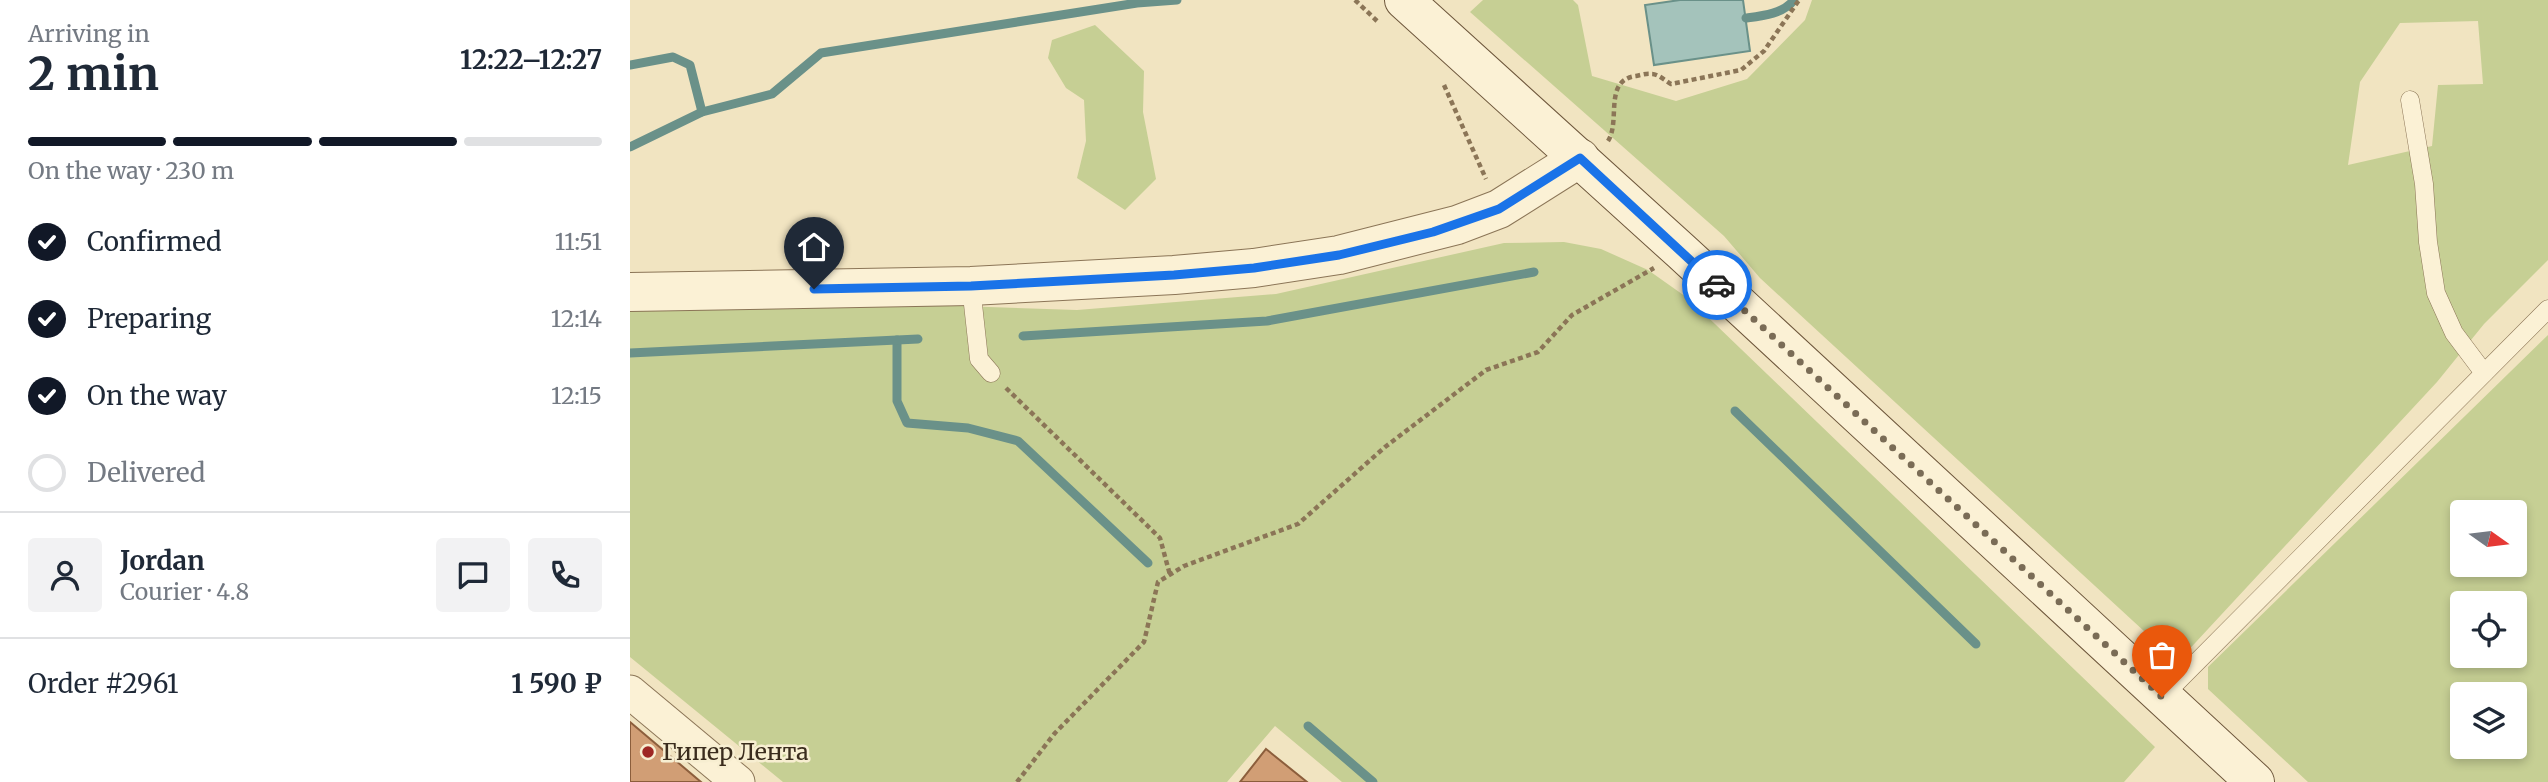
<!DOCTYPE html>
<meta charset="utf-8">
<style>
body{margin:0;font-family:Merriweather,serif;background:#f2f2f3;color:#1f2937;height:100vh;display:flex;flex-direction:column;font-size:26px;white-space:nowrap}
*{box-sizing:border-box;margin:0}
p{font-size:23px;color:#747a83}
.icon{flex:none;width:38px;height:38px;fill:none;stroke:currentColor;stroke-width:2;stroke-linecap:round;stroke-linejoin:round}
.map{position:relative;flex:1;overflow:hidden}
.side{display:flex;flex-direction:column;background:#fff;width:630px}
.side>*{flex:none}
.needle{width:46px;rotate:104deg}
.tools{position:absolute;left:1820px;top:500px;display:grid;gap:14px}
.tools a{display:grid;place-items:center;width:77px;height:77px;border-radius:7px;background:#fff;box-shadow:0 4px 10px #0003;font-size:35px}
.pin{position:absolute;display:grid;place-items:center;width:60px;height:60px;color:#fff;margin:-72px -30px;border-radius:50% 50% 50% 0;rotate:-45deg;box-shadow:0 0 7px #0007}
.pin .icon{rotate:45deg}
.courier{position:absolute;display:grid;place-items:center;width:70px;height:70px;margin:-35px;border:5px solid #1a73e8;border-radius:50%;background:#fff;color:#222;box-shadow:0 2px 9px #0007}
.summary em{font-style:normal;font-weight:700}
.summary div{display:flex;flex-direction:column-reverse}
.summary{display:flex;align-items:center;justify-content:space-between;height:119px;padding:0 28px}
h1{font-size:46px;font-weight:700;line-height:52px}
.bar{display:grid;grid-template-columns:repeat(4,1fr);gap:10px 7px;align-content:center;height:84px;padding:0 28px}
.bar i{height:9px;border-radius:5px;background:#e0e1e3}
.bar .active{background:#111827}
.bar p{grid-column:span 4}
.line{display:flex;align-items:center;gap:18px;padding:0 28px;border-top:2px solid #e0e1e3}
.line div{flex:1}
.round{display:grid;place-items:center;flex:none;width:74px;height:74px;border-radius:7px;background:#f2f2f3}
ol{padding:0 28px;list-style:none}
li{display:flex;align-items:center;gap:21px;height:77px}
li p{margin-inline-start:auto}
li .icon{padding:7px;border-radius:50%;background:#111827;color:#fff;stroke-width:4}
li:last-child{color:#747a83}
li i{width:38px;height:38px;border:4px solid #e0e1e3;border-radius:50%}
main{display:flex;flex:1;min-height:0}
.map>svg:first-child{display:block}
.green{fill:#c6cf94;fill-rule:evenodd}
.water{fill:#a4c3bb;stroke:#6a9189;stroke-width:2}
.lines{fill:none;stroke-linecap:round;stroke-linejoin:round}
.stream{stroke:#6a9189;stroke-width:9}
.building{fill:#d19e75;stroke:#8c5e3c;stroke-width:2}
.service-casing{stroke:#8b7557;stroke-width:19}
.minor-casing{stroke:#8b7557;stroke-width:35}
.tertiary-casing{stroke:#8b7557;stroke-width:40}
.secondary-casing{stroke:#6d563b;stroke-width:40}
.path{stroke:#8b7557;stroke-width:4.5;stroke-dasharray:5 3.5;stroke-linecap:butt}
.service{stroke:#fbf1d5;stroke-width:18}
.minor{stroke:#fbf1d5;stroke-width:33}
.tertiary{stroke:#fbf1d5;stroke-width:38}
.secondary{stroke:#fbf1d5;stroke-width:38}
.done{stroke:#7a6c56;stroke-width:7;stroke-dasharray:0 12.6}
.route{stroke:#1a73e8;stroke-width:9}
.poi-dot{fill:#9e2724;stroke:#f7eed1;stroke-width:2.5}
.labels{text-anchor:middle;stroke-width:5;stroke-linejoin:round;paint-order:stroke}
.poi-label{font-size:23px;fill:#3a2c1d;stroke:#f7eed1;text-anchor:start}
</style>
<main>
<section class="side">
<div class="summary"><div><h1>2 min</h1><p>Arriving in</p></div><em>12:22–12:27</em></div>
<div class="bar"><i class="active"></i><i class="active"></i><i class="active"></i><i></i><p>On the way · 230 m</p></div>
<ol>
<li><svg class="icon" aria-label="check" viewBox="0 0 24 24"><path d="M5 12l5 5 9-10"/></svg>Confirmed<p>11:51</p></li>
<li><svg class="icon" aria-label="check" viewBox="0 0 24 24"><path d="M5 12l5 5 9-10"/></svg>Preparing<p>12:14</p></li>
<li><svg class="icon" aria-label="check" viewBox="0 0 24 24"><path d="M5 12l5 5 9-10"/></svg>On the way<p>12:15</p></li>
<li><i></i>Delivered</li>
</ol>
<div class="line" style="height:126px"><a class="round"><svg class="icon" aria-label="person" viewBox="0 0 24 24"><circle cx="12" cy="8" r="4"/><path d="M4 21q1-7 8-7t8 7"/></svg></a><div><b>Jordan</b><p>Courier · 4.8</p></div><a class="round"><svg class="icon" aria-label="chat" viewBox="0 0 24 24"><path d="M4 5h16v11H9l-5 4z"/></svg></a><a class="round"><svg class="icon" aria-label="phone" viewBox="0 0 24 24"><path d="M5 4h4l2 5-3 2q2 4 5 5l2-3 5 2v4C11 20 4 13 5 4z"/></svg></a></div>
<div class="line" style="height:91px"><div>Order #2961</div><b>1 590 ₽</b></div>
</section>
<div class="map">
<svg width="1918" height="782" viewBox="0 0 1918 782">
<rect width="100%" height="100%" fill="#f1e4c1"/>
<g class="green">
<path d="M853,0H943L948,5L962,76L1046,101L1117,79L1175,20L1182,0H1918V260L1854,324L1807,382L1553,656L1540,655L1130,278L1094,236L840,12ZM1848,21L1853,84L1808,85L1802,146L1718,165L1730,82L1770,23Z"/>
<polygon points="465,25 514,71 513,112 526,179 495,210 447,178 456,141 454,100 436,88 418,58 422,40"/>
<polygon points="934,242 971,249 1018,270 1059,299 1525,747 1494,782 712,782 645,726 597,782 153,782 0,657 0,308 271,304 447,310 646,294 874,243"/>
<path d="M1918,335V782H1678L1578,689V667ZM1832,513H1885V565H1832ZM1832,604H1885V656H1832ZM1832,695H1885V747H1832Z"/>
</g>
<polygon class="water" points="1050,0 1113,0 1120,51 1024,65 1015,5"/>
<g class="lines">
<g class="stream">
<path d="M1116,18C1132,16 1153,14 1164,0"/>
<polyline points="0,65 43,57 60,65 72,112"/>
<polyline points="0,147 72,112 142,94 191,53 507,3 547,0"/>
<polyline points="393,336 637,321 904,272"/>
<polyline points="267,340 267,401 277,423 338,428 388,441 518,563"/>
<polyline points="0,353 288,339"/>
<polyline points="1105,411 1346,644"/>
<polyline points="678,726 743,782"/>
</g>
</g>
<g class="building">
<polygon points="0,722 71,782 0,782"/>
<polygon points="636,749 677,782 610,782"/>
</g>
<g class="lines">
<g class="service-casing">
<g id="service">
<polyline points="1780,100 1794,184 1798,242 1806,293 1824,333 1854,373"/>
<polyline points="341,286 349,359 361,373"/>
<polyline points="1532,697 1918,309"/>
</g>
</g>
<g class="minor-casing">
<polyline id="minor" points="0,692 108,782"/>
</g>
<g class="tertiary-casing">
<polyline id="tertiary" points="0,292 341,286 544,275 624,268 709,255 827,225 869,209 950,158"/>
</g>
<g class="secondary-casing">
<polyline id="secondary" points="774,0 1052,252 1625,782"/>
</g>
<g class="path">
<polyline points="725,0 747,21"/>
<polyline points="814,85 856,179"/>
<path d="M978,141C991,121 973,80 1006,76C1011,75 1017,73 1022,74C1028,74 1036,81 1041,84L1111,70L1134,51L1169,0"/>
<polyline points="376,388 530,538 540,575"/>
<polyline points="387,782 425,733 514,642 528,582 554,566 668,524 755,447 856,370 908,352 942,315 1024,268"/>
</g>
<use href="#service" class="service"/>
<use href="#minor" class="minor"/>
<use href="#tertiary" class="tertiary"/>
<use href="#secondary" class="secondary"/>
</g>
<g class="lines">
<polyline class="done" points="1087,285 1532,697"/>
<polyline class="route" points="184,289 341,286 544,275 624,268 709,255 803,232 869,209 950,158 1087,285"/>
</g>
<circle class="poi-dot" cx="18" cy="752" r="7"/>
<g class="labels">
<g class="poi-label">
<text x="32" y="760">Гипер Лента</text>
</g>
</g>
</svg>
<div class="tools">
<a><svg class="needle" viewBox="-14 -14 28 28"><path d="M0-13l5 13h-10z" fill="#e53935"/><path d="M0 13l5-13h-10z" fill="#747a83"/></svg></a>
<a><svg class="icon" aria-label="locate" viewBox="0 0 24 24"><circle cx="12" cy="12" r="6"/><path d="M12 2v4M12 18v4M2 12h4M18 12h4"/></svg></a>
<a><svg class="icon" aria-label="layers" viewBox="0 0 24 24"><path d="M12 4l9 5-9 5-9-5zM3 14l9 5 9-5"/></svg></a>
</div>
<div class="pin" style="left:1532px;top:697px;background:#ea580c"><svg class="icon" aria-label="bag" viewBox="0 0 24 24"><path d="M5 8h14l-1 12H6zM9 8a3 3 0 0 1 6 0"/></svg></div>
<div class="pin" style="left:184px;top:289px;background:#1f2937"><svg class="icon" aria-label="home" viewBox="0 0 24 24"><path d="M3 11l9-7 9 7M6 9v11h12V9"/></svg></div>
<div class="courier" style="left:1087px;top:285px"><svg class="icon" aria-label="car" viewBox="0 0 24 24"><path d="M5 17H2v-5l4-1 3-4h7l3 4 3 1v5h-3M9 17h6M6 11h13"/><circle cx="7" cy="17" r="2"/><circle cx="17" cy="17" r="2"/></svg></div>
</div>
</main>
